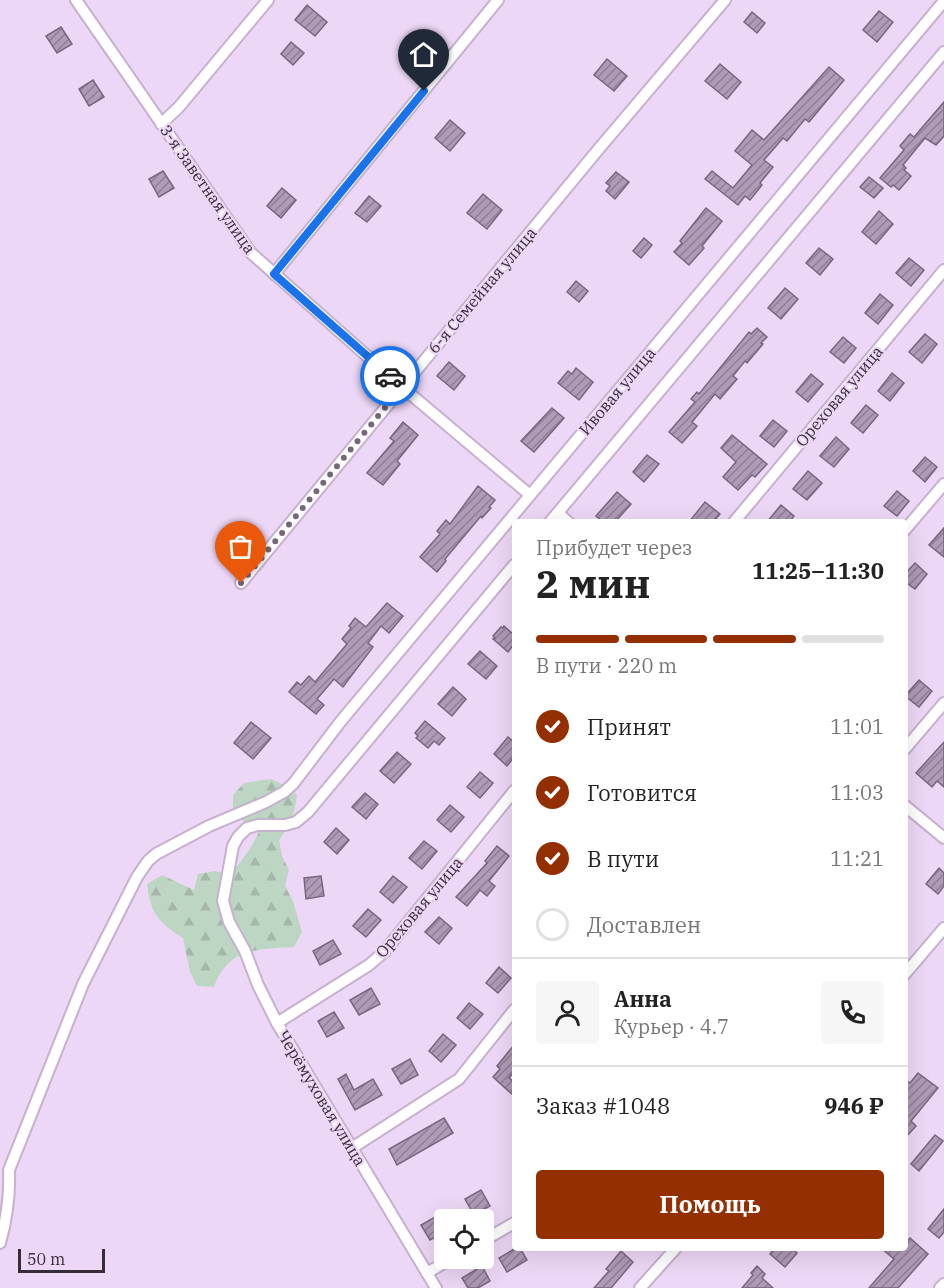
<!DOCTYPE html>
<html lang="ru">
<meta charset="utf-8">
<style>
body{margin:0;font-family:"IBM Plex Serif",serif;background:#f6f6f6;color:#222;height:100vh;display:flex;flex-direction:column;font-size:22px;white-space:nowrap}
*{box-sizing:border-box;margin:0}
p{font-size:20px;color:#767676}
.icon{flex:none;width:33px;height:33px;fill:none;stroke:currentColor;stroke-width:2;stroke-linecap:round;stroke-linejoin:round}
.map{position:relative;flex:1;overflow:hidden}
.sheet{position:absolute;left:512px;top:519px;width:396px;height:732px;display:flex;flex-direction:column;background:#fff;border-radius:6px;box-shadow:0 6px 24px #0002}
.sheet>*{flex:none}
.tools{position:absolute;left:434px;top:1209px;display:grid;gap:12px}
.tools a{display:grid;place-items:center;width:60px;height:60px;border-radius:6px;background:#fff;box-shadow:0 6px 24px #0002;font-size:30px}
.scale{position:absolute;left:18px;bottom:15px;width:87px;box-sizing:border-box;padding-left:6px;border:3px solid #362d39;border-top:0;font-size:16px;line-height:21px;white-space:nowrap;color:#362d39;-webkit-text-stroke:4px #edd7f6;paint-order:stroke}
.pin{position:absolute;display:grid;place-items:center;width:51px;height:51px;color:#fff;margin:-62px -26px;border-radius:50% 50% 50% 0;rotate:-45deg;box-shadow:0 0 6px #0007}
.pin .icon{rotate:45deg}
.courier{position:absolute;display:grid;place-items:center;width:60px;height:60px;margin:-30px;border:4px solid #1a73e8;border-radius:50%;background:#fff;color:#222;box-shadow:0 2px 8px #0007}
.summary em{font-style:normal;font-weight:700}
.summary div{display:flex;flex-direction:column-reverse}
.summary{display:flex;align-items:center;justify-content:space-between;height:102px;padding:0 24px}
h1{font-size:39px;font-weight:700;line-height:45px}
.bar{display:grid;grid-template-columns:repeat(4,1fr);gap:9px 6px;align-content:center;height:72px;padding:0 24px}
.bar i{height:8px;border-radius:4px;background:#e0e0e0}
.bar .active{background:#942f01}
.bar p{grid-column:span 4}
.line{display:flex;align-items:center;gap:15px;padding:0 24px;border-top:2px solid #e0e0e0}
.line div{flex:1}
.round{display:grid;place-items:center;flex:none;width:63px;height:63px;border-radius:6px;background:#f6f6f6}
ol{padding:0 24px;list-style:none}
li{display:flex;align-items:center;gap:18px;height:66px}
li p{margin-inline-start:auto}
li .icon{padding:6px;border-radius:50%;background:#942f01;color:#fff;stroke-width:4}
li:last-child{color:#767676}
li i{width:33px;height:33px;border:3px solid #e0e0e0;border-radius:50%}
.action{display:flex;gap:12px;margin-top:auto;padding:12px 24px}
.action a{flex:1;height:69px;border-radius:6px;background:#942f01;color:#fff;font-size:24px;font-weight:700;line-height:69px;text-align:center}
.map>svg:first-child{display:block}
.forest{fill:url(#forest-firs)}
.building{fill:url(#building-hatch);stroke:#796580;stroke-width:1.5}
.lines{fill:none;stroke-linecap:round;stroke-linejoin:round}
.minor-casing{stroke:#c6b1ce;stroke-width:14}
.minor{stroke:#fff;stroke-width:10}
.done{stroke:#76687b;stroke-width:6;stroke-dasharray:0 10.8}
.route{stroke:#1a73e8;stroke-width:8}
.labels{text-anchor:middle;stroke-width:4.5;stroke-linejoin:round;paint-order:stroke}
.street-label{font-size:16px;fill:#362d39;stroke:#edd7f6}
</style>
<div class="map">
<svg width="944" height="1288" viewBox="0 0 944 1288">
<defs>
<pattern id="forest-firs" width="22" height="20" patternUnits="userSpaceOnUse" patternTransform="scale(1.5)"><rect width="22" height="20" fill="#bdd6c3"/><path d="M5 1l3.5 6h-7zM16 11l3.5 6h-7z" fill="#a3b8a8"/></pattern>
<pattern id="building-hatch" width="6" height="6" patternUnits="userSpaceOnUse" patternTransform="scale(1.5)"><rect width="6" height="6" fill="#af9ab7"/><path d="M-1 1l2-2M0 6l6-6M5 7l2-2" fill="none" stroke="#8f7e96"/></pattern>
</defs>
<rect width="100%" height="100%" fill="#edd7f6"/>
<path class="forest" d="M271,779L290,788L297,795C295,813 290,825 279,840L282,856L289,870L285,886L293,901L302,932L294,947C257,949 228,948 214,987L197,986L190,972L183,938C159,923 150,913 147,884L162,875L194,890L198,874L215,871L231,875L251,847L259,832L233,813V795L244,783Z"/>
<g class="building">
<polygon points="307,5 327,22 315,36 295,20"/>
<polygon points="879,11 893,22 877,42 863,30"/>
<polygon points="752,12 765,23 757,33 744,22"/>
<polygon points="61,27 72,44 57,53 46,36"/>
<polygon points="291,42 304,53 293,65 281,54"/>
<polygon points="607,59 627,76 614,91 594,75"/>
<polygon points="720,64 741,82 727,99 705,81"/>
<polygon points="829,67 844,80 809,122 805,119 787,141 783,138 764,160 773,167 760,183 762,185 750,200 745,196 738,205 705,179 712,171 733,188 752,165 735,151 752,130 764,140"/>
<polygon points="93,80 104,97 89,106 79,89"/>
<polygon points="944,102 944,136 936,145 925,138 903,165 906,168 904,170 911,176 899,190 893,185 891,187 880,178 904,150 900,146 910,134 914,137"/>
<polygon points="450,120 465,133 450,151 435,138"/>
<polygon points="163,171 174,188 159,197 149,179"/>
<polygon points="616,172 629,182 615,199 606,191 610,186 606,183"/>
<polygon points="869,177 883,188 874,198 860,187"/>
<polygon points="282,188 296,200 281,218 267,206"/>
<polygon points="483,194 502,210 487,229 467,213"/>
<polygon points="369,196 381,206 367,222 355,213"/>
<polygon points="706,208 722,221 702,246 704,248 689,265 674,252 682,243 680,241"/>
<polygon points="879,211 893,224 876,244 862,232"/>
<polygon points="644,238 652,245 641,258 633,251"/>
<polygon points="819,248 833,259 820,275 806,263"/>
<polygon points="909,258 924,270 911,286 896,273"/>
<polygon points="576,281 588,291 579,302 567,292"/>
<polygon points="785,288 798,299 781,319 768,308"/>
<polygon points="880,294 893,305 878,324 865,313"/>
<polygon points="757,328 767,337 761,343 763,344 747,363 745,361 733,376 737,379 720,399 715,394 692,422 697,426 682,443 669,432 695,402 691,399 697,392 699,394 749,332 751,334"/>
<polygon points="925,334 937,344 922,363 909,352"/>
<polygon points="843,337 856,348 844,363 830,352"/>
<polygon points="449,362 465,376 454,390 437,376"/>
<polygon points="576,368 593,382 579,400 558,383 568,371 572,374"/>
<polygon points="892,373 904,383 890,401 878,391"/>
<polygon points="811,374 823,384 808,402 796,392"/>
<polygon points="866,405 878,415 863,433 851,423"/>
<polygon points="552,408 564,418 534,452 521,441"/>
<polygon points="773,420 787,431 774,447 760,436"/>
<polygon points="403,422 418,435 397,461 400,464 383,485 367,473 394,441 390,438"/>
<polygon points="732,435 767,464 755,477 752,475 738,490 723,477 736,462 721,448"/>
<polygon points="836,437 849,449 834,467 820,456"/>
<polygon points="647,455 659,464 644,482 633,472"/>
<polygon points="925,457 937,467 925,482 913,471"/>
<polygon points="808,471 822,483 807,500 793,489"/>
<polygon points="478,486 495,500 489,507 491,508 482,518 481,516 445,559 446,561 437,572 420,557 440,534 437,531 446,520 450,524"/>
<polygon points="897,491 909,501 897,516 884,506"/>
<polygon points="617,492 631,504 615,522 603,522 596,516"/>
<polygon points="705,502 720,514 713,522 689,522"/>
<polygon points="781,505 794,516 789,522 767,522"/>
<polygon points="944,528 944,557 929,545"/>
<polygon points="915,563 927,574 915,589 904,581 904,575"/>
<polygon points="387,603 403,616 389,633 381,626 368,643 373,647 343,687 334,679 317,699 324,705 316,714 289,692 297,682 301,685 309,676 315,682 347,644 342,639 351,628 349,626 355,618 366,627"/>
<polygon points="504,626 514,635 514,644 508,652 493,639 495,638 493,636 501,627 503,628"/>
<polygon points="480,651 497,666 486,679 468,664"/>
<polygon points="919,680 932,691 919,707 905,696"/>
<polygon points="453,687 466,699 452,716 438,704"/>
<polygon points="425,721 445,738 439,745 434,741 428,748 416,738 418,736 415,733"/>
<polygon points="251,722 271,738 253,759 234,743"/>
<polygon points="508,737 514,742 514,757 507,766 494,754"/>
<polygon points="944,742 944,787 937,781 932,787 916,773"/>
<polygon points="397,752 411,764 394,783 380,771"/>
<polygon points="480,772 493,783 480,798 467,787"/>
<polygon points="365,793 378,804 366,819 352,807"/>
<polygon points="450,805 464,817 451,832 437,820"/>
<polygon points="336,828 349,840 337,854 324,842"/>
<polygon points="424,841 437,851 422,869 409,858"/>
<polygon points="497,846 509,856 489,881 495,886 487,896 480,890 467,906 456,897 487,863 485,861"/>
<polygon points="939,868 944,873 944,886 938,894 926,884"/>
<polygon points="321,876 324,896 306,899 304,878"/>
<polygon points="393,876 407,887 393,903 380,892"/>
<polygon points="368,909 381,920 366,937 353,926"/>
<polygon points="439,917 452,928 439,944 425,932"/>
<polygon points="333,940 341,954 320,965 313,951"/>
<polygon points="499,967 511,978 498,993 486,983"/>
<polygon points="371,988 380,1004 359,1015 350,1000"/>
<polygon points="469,1003 483,1014 470,1029 457,1018"/>
<polygon points="334,1012 344,1028 327,1037 318,1021"/>
<polygon points="443,1034 456,1045 441,1062 429,1051"/>
<polygon points="514,1045 514,1072 509,1078 514,1082 514,1096 493,1077 500,1069 497,1066"/>
<polygon points="410,1059 418,1075 401,1084 392,1069"/>
<polygon points="918,1073 938,1088 911,1121 916,1126 904,1139 904,1078 910,1083"/>
<polygon points="346,1074 354,1090 373,1079 382,1095 355,1110 338,1079"/>
<polygon points="444,1118 453,1133 397,1165 389,1149"/>
<polygon points="935,1135 943,1141 919,1171 911,1164"/>
<polygon points="481,1190 490,1206 474,1215 465,1199"/>
<polygon points="944,1209 944,1232 939,1238 928,1229"/>
<polygon points="444,1212 444,1232 430,1240 421,1225"/>
<polygon points="910,1238 928,1254 898,1288 869,1288 894,1259 881,1248 904,1248 904,1244"/>
<polygon points="516,1248 520,1248 527,1260 507,1272 499,1258"/>
<polygon points="775,1248 791,1248 797,1253 785,1267 770,1254"/>
<polygon points="621,1251 633,1262 611,1288 594,1288 609,1271 606,1269"/>
<polygon points="482,1266 490,1281 478,1288 468,1288 462,1278"/>
<polygon points="757,1266 765,1274 762,1278 773,1288 742,1288 753,1275 751,1273"/>
</g>
<g class="lines">
<g class="minor-casing">
<g id="minor">
<polyline points="76,0 251,253 402,387 530,495"/>
<polyline points="161,124 179,107 268,0"/>
<polyline points="274,274 498,0"/>
<polyline points="558,513 568,522"/>
<polyline points="550,522 944,52"/>
<polyline points="734,522 944,270"/>
<polyline points="904,531 944,484"/>
<polyline points="241,583 597,151 725,0"/>
<polyline points="904,750 944,703"/>
<polyline points="904,805 944,838"/>
<polyline points="904,975 944,928"/>
<polyline points="277,1023 369,965 384,952 514,791"/>
<polyline points="352,1148 459,1079 514,1010"/>
<polyline points="483,1241 514,1223"/>
<path d="M0,1243C7,1218 10,1196 9,1170L83,984L137,877L148,861L156,854L209,826L266,802L284,792L293,784L341,721L944,1"/>
<polyline points="427,1273 452,1258"/>
<polyline points="436,1288 277,1023 258,985 245,951 229,922 223,901 233,846 238,837 247,828 258,825 285,825 296,822 308,812 514,565"/>
<polyline points="640,1288 676,1248"/>
<polyline points="940,1288 944,1284"/>
</g>
</g>
<use href="#minor" class="minor"/>
</g>
<g class="lines">
<polyline class="done" points="241,583 402,387 390,376"/>
<polyline class="route" points="390,376 274,274 424,91"/>
</g>
<g class="labels">
<g class="street-label">
<text transform="translate(208 189) rotate(55)" y="6">3-я Заветная улица</text>
<text transform="translate(482 290) rotate(-50)" y="6">6-я Семейная улица</text>
<text transform="translate(617 391) rotate(-50)" y="6">Ивовая улица</text>
<text transform="translate(839 396) rotate(-50)" y="6">Ореховая улица</text>
<text transform="translate(419 907) rotate(-50)" y="6">Ореховая улица</text>
<text transform="translate(322 1098) rotate(59)" y="6">Черёмуховая улица</text>
</g>
</g>
</svg>
<div class="tools">
<a><svg class="icon" aria-label="locate" viewBox="0 0 24 24"><circle cx="12" cy="12" r="6"/><path d="M12 2v4M12 18v4M2 12h4M18 12h4"/></svg></a>
</div>
<div class="scale">50 m</div>
<div class="pin" style="left:241px;top:583px;background:#ea580c"><svg class="icon" aria-label="bag" viewBox="0 0 24 24"><path d="M5 8h14l-1 12H6zM9 8a3 3 0 0 1 6 0"/></svg></div>
<div class="pin" style="left:424px;top:91px;background:#1f2937"><svg class="icon" aria-label="home" viewBox="0 0 24 24"><path d="M3 11l9-7 9 7M6 9v11h12V9"/></svg></div>
<div class="courier" style="left:390px;top:376px"><svg class="icon" aria-label="car" viewBox="0 0 24 24"><path d="M5 17H2v-5l4-1 3-4h7l3 4 3 1v5h-3M9 17h6M6 11h13"/><circle cx="7" cy="17" r="2"/><circle cx="17" cy="17" r="2"/></svg></div>
<section class="sheet">
<div class="summary"><div><h1>2 мин</h1><p>Прибудет через</p></div><em>11:25–11:30</em></div>
<div class="bar"><i class="active"></i><i class="active"></i><i class="active"></i><i></i><p>В пути · 220 m</p></div>
<ol>
<li><svg class="icon" aria-label="check" viewBox="0 0 24 24"><path d="M5 12l5 5 9-10"/></svg>Принят<p>11:01</p></li>
<li><svg class="icon" aria-label="check" viewBox="0 0 24 24"><path d="M5 12l5 5 9-10"/></svg>Готовится<p>11:03</p></li>
<li><svg class="icon" aria-label="check" viewBox="0 0 24 24"><path d="M5 12l5 5 9-10"/></svg>В пути<p>11:21</p></li>
<li><i></i>Доставлен</li>
</ol>
<div class="line" style="height:108px"><a class="round"><svg class="icon" aria-label="person" viewBox="0 0 24 24"><circle cx="12" cy="8" r="4"/><path d="M4 21q1-7 8-7t8 7"/></svg></a><div><b>Анна</b><p>Курьер · 4.7</p></div><a class="round"><svg class="icon" aria-label="phone" viewBox="0 0 24 24"><path d="M5 4h4l2 5-3 2q2 4 5 5l2-3 5 2v4C11 20 4 13 5 4z"/></svg></a></div>
<div class="line" style="height:78px"><div>Заказ #1048</div><b>946 ₽</b></div>
<div class="action"><a>Помощь</a></div>
</section>
</div>
